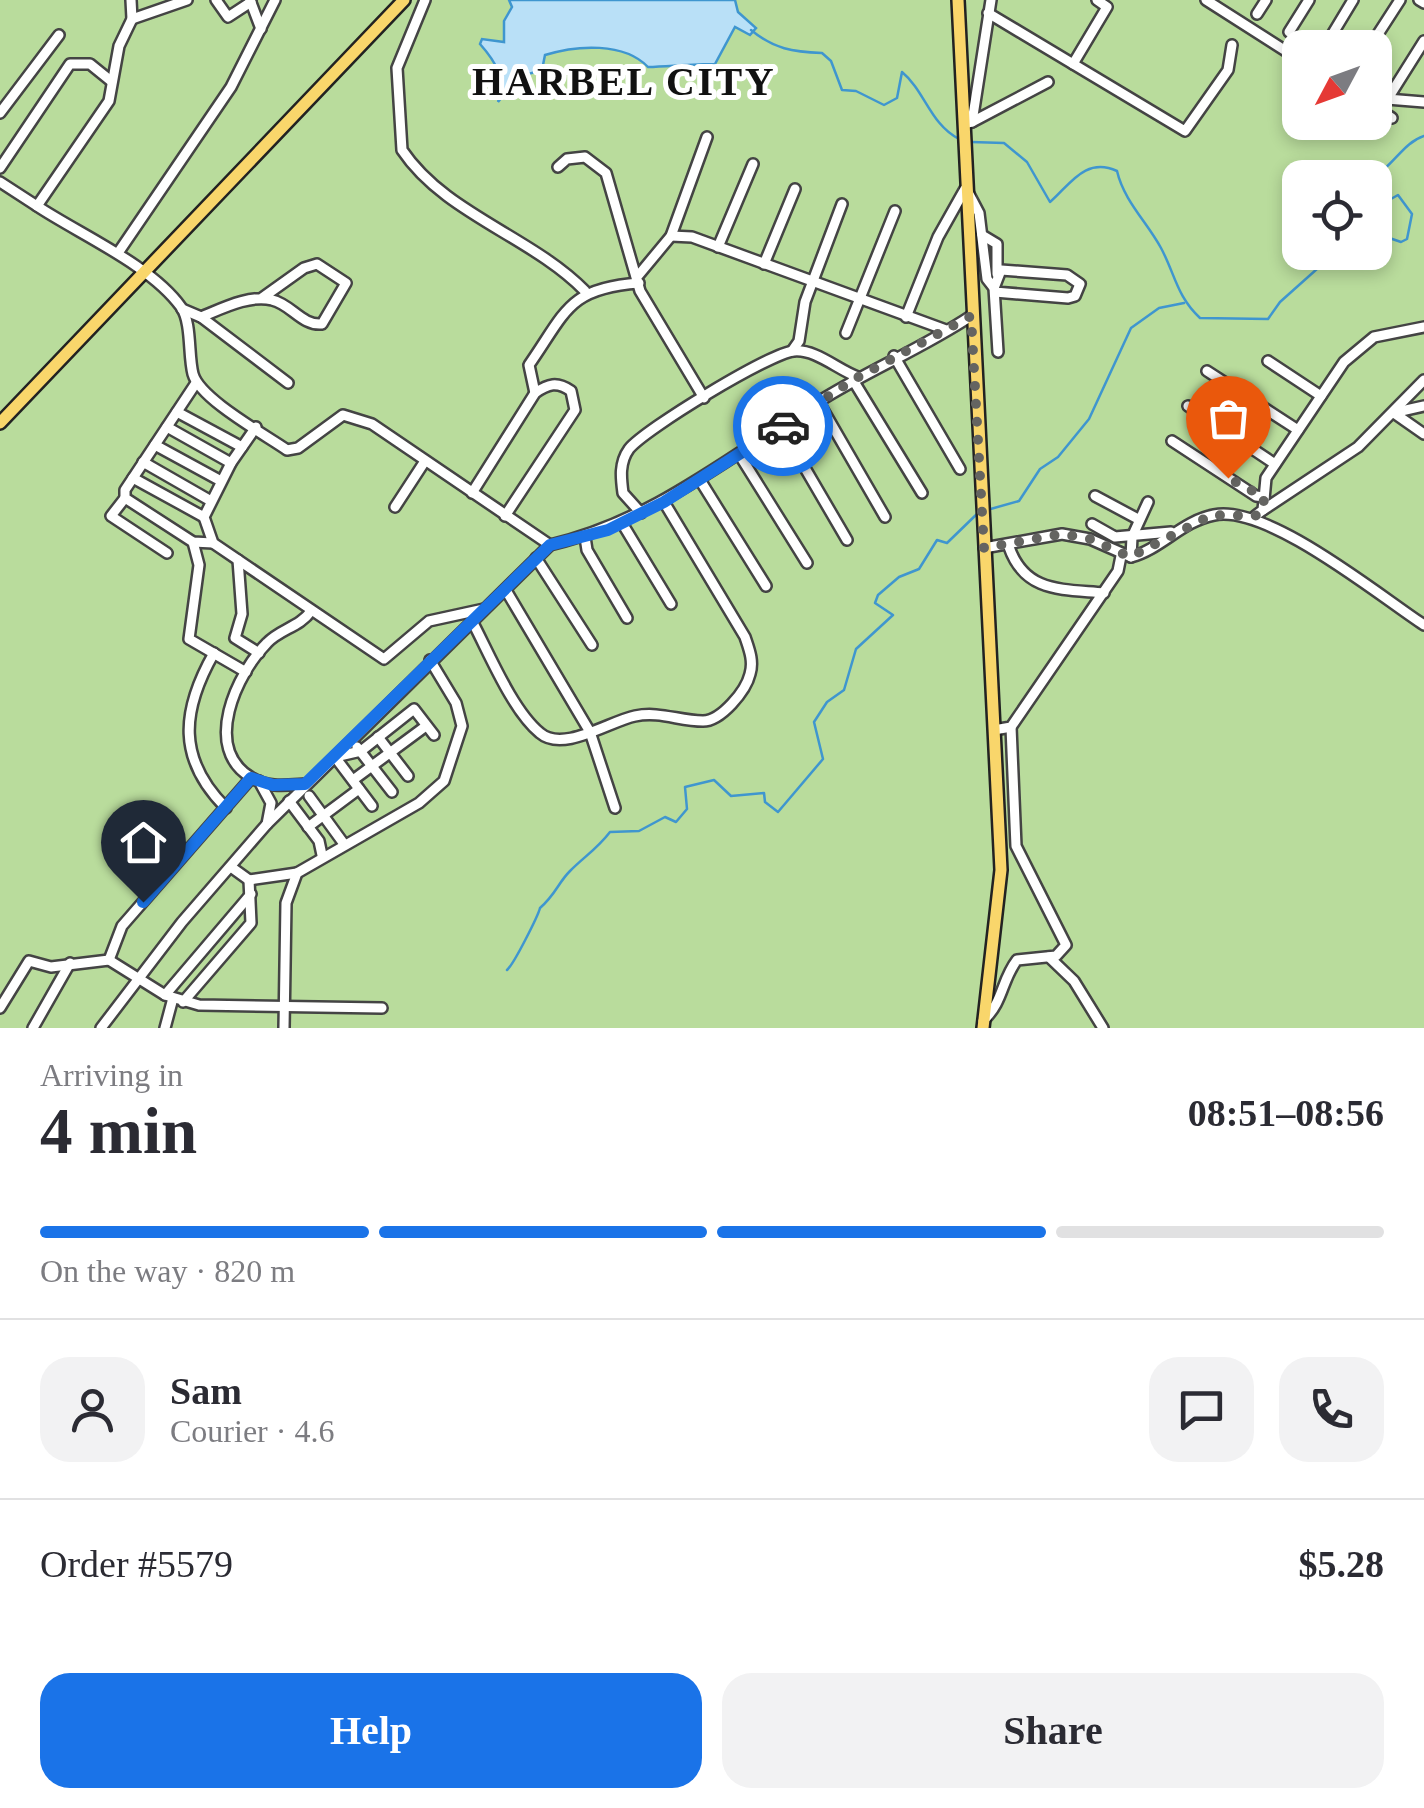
<!DOCTYPE html>
<meta charset="utf-8">
<style>
body{margin:0;font-family:"Times New Roman",serif;background:#f2f2f3;color:#2b2b33;height:100vh;display:flex;flex-direction:column;font-size:38px;white-space:nowrap}
*{box-sizing:border-box;margin:0}
p{font-size:32px;color:#7c7c81}
.icon{flex:none;width:55px;height:55px;fill:none;stroke:currentColor;stroke-width:2;stroke-linecap:round;stroke-linejoin:round}
.map{position:relative;height:1028px;overflow:hidden}
.panel{display:flex;flex-direction:column;background:#fff;flex:1}
.panel>*{flex:none}
.needle{width:65px;rotate:229deg}
.fabs{position:absolute;left:1282px;top:30px;display:grid;gap:20px}
.fabs a{display:grid;place-items:center;width:110px;height:110px;border-radius:20px;background:#fff;box-shadow:0 5px 15px #0003;font-size:50px}
.pin{position:absolute;display:grid;place-items:center;width:85px;height:85px;color:#fff;margin:-102px -42px;border-radius:50% 50% 50% 0;rotate:-45deg;box-shadow:0 0 10px #0007}
.pin .icon{rotate:45deg}
.courier{position:absolute;display:grid;place-items:center;width:100px;height:100px;margin:-50px;border:8px solid #1a73e8;border-radius:50%;background:#fff;color:#222;box-shadow:0 2px 12px #0007}
.headline em{font-style:normal;font-weight:700}
.headline div{display:flex;flex-direction:column-reverse}
.headline{display:flex;align-items:center;justify-content:space-between;height:170px;padding:0 40px}
h1{font-size:65px;font-weight:700;line-height:75px}
.bar{display:grid;grid-template-columns:repeat(4,1fr);gap:15px 10px;align-content:center;height:120px;padding:0 40px}
.bar i{height:12px;border-radius:8px;background:#e1e1e2}
.bar .current{background:#1a73e8}
.bar p{grid-column:span 4}
.line{display:flex;align-items:center;gap:25px;padding:0 40px;border-top:2px solid #e1e1e2}
.line div{flex:1}
.round{display:grid;place-items:center;flex:none;width:105px;height:105px;border-radius:30px;background:#f2f2f3}
.action{display:flex;gap:20px;margin-top:auto;padding:20px 40px}
.action a{flex:1;height:115px;border-radius:30px;background:#1a73e8;color:#fff;font-size:40px;font-weight:700;line-height:115px;text-align:center}
.action a+a{background:#f2f2f3;color:#2b2b33}
.map>svg:first-child{display:block}
.forest{fill:#b9dc9c;fill-rule:evenodd}
.water{fill:#b9e0f7;stroke:#3f96cf;stroke-width:2.5}
.lines{fill:none;stroke-linecap:round;stroke-linejoin:round}
.stream{stroke:#3f96cf;stroke-width:2.5}
.minor-casing{stroke:#444;stroke-width:14}
.major-casing{stroke:#222;stroke-width:16}
.minor{stroke:#fff;stroke-width:9}
.major{stroke:#f9d66b;stroke-width:11}
.done{stroke:#646461;stroke-width:10;stroke-dasharray:0 18}
.route{stroke:#1a73e8;stroke-width:12}
.labels{text-anchor:middle;stroke-width:10;stroke-linejoin:round;paint-order:stroke}
.district-label{font-size:40px;font-weight:bold;letter-spacing:2.5px;fill:#111;stroke:#fff}
</style>
<div class="map">
<svg width="1424" height="1028" viewBox="0 0 1424 1028">
<rect width="100%" height="100%" fill="#fffdf5"/>
<path class="forest" d="M0,0H1424V1028H0ZM1300,48H1375V122H1300ZM1300,178H1375V252H1300Z"/>
<path class="water" d="M509,0H735L738,12L756,28L750,35L735,27L715,64C695,64 672,66 648,67C624,42 577,45 545,55L542,70L518,77L498,102C507,79 495,61 480,44L482,39L504,42V21L512,7Z"/>
<g class="lines">
<g class="stream">
<path d="M751,30C774,49 793,52 822,53L831,61L842,90L856,91L884,105L897,98L902,72C925,91 930,124 959,139"/>
<path d="M971,142L1004,143L1027,162L1050,202C1069,186 1085,156 1117,171C1124,201 1147,222 1161,248C1175,274 1177,297 1200,318L1268,319L1280,302L1336,252"/>
<path d="M1370,178C1393,168 1402,143 1424,136"/>
<polyline points="1375,208 1398,195 1412,214 1407,239 1401,242 1375,233"/>
<polyline points="987,510 1019,501 1040,469 1058,457 1089,419 1131,328 1159,308 1184,303"/>
<path d="M507,970C514,964 538,916 540,908C556,894 558,883 570,871C585,856 597,849 610,832L639,831L665,817L676,822L687,809L685,787L714,780L731,796L764,793L765,802L778,812L823,759L814,722L827,702L844,690L856,649L893,615L875,603L878,595L899,577L919,569L937,540L947,543L979,512"/>
</g>
<g class="minor-casing">
<g id="minor">
<path d="M131,0L132,19L119,46L109,101L37,206C79,234 151,265 181,307C192,323 188,355 193,374C200,399 264,434 287,450L298,448L343,415L372,424L550,545"/>
<polyline points="216,0 228,17 251,2"/>
<polyline points="250,0 261,29"/>
<path d="M425,0L397,68L402,150C445,214 531,236 585,291"/>
<polyline points="1206,0 1300,60"/>
<polyline points="1419,0 1424,3"/>
<polyline points="988,13 1185,131 1228,70 1232,45"/>
<polyline points="1257,14 1266,0"/>
<polyline points="132,19 187,0"/>
<polyline points="1289,32 1309,0"/>
<polyline points="1324,48 1353,0"/>
<polyline points="1369,48 1400,0"/>
<polyline points="1073,64 1107,7 1097,0"/>
<polyline points="1387,99 1424,102"/>
<polyline points="1375,107 1392,118"/>
<polyline points="1380,111 1424,41"/>
<polyline points="0,113 59,35"/>
<polyline points="972,122 1048,82"/>
<polyline points="965,124 972,122 991,0"/>
<polyline points="558,167 567,159 585,157 606,173 640,291 704,398"/>
<polyline points="0,168 70,64 90,64 111,81"/>
<polyline points="0,182 37,206"/>
<polyline points="969,194 979,213 987,279 994,288 998,352"/>
<polyline points="982,235 997,244 997,274"/>
<polyline points="671,236 692,237 946,330"/>
<polyline points="718,247 753,164"/>
<polyline points="118,253 231,87 275,0"/>
<polyline points="764,264 795,189"/>
<polyline points="637,277 671,236 707,137"/>
<polyline points="994,288 1001,270 1067,275 1080,284 1075,296 1068,298 995,292"/>
<polyline points="182,309 201,317 288,383"/>
<path d="M201,317C221,309 250,294 272,300C291,304 302,326 322,324L346,283L317,264L304,268L262,298"/>
<polyline points="906,317 938,237 965,189"/>
<polyline points="846,333 895,211"/>
<polyline points="792,351 799,341 805,302 842,204"/>
<polyline points="894,356 960,469"/>
<polyline points="1268,361 1321,396"/>
<polyline points="1207,371 1298,430"/>
<polyline points="853,380 922,493"/>
<polyline points="196,383 125,490 125,498 193,542 213,543"/>
<path d="M535,393L529,365C566,312 568,288 639,283"/>
<polyline points="818,401 885,517"/>
<polyline points="1188,406 1275,464"/>
<polyline points="177,412 242,447"/>
<polyline points="1397,412 1424,406"/>
<polyline points="1394,413 1424,434"/>
<polyline points="167,427 231,463"/>
<polyline points="256,427 231,463 204,517 213,543 384,659 429,621 484,609"/>
<polyline points="781,427 847,540"/>
<polyline points="1172,441 1256,496 1264,497"/>
<polyline points="155,445 221,481"/>
<polyline points="739,454 807,563"/>
<polyline points="143,462 211,501"/>
<polyline points="133,478 204,517"/>
<polyline points="700,480 766,586"/>
<path d="M472,493L535,393C548,384 557,381 571,391L575,410L505,516"/>
<polyline points="1095,496 1138,519"/>
<polyline points="125,498 111,516 167,553"/>
<polyline points="395,507 425,461"/>
<polyline points="1263,510 1358,447 1424,380"/>
<path d="M641,513L623,493C621,478 619,463 629,449C645,429 770,353 794,351C816,349 838,370 858,377"/>
<polyline points="1255,516 1263,510 1266,478 1344,362 1374,337 1424,327"/>
<polyline points="622,523 671,604"/>
<polyline points="1092,524 1115,537 1171,532"/>
<polyline points="585,537 587,550 627,618"/>
<polyline points="193,542 199,565 189,639 246,672"/>
<path d="M1009,547C1025,593 1062,589 1104,593"/>
<path d="M984,548L1062,534L1090,539L1131,557C1161,549 1182,521 1214,515C1267,504 1377,594 1424,625"/>
<polyline points="1131,557 1132,537 1148,502"/>
<polyline points="536,558 592,645"/>
<polyline points="238,560 242,614 235,638 259,653"/>
<polyline points="507,592 590,732 615,808"/>
<path d="M472,621C489,653 512,710 540,733C563,753 610,721 635,716C660,711 679,721 703,721C721,721 746,691 750,674C754,661 749,649 745,637L664,502"/>
<path d="M214,653C181,711 177,759 226,808"/>
<polyline points="994,730 1011,727 1118,571 1121,556"/>
<polyline points="378,737 408,776"/>
<polyline points="357,747 392,792"/>
<polyline points="353,780 426,726"/>
<polyline points="259,781 271,803 267,824"/>
<path d="M305,784C287,785 268,788 252,778C201,749 237,673 267,643C280,629 300,627 311,611"/>
<polyline points="309,796 344,844"/>
<polyline points="289,801 319,841 322,855"/>
<polyline points="372,806 335,757 361,751 414,709 434,735"/>
<polyline points="308,827 359,789"/>
<polyline points="231,867 249,880 297,873"/>
<polyline points="1049,957 1074,981 1103,1028"/>
<polyline points="109,960 122,926 251,778"/>
<polyline points="165,995 251,894"/>
<polyline points="183,1002 251,923 249,880"/>
<polyline points="0,1008 29,961 51,967 109,960 165,995 199,1005 382,1008"/>
<path d="M983,1021C1004,1001 1001,981 1017,960L1056,956L1066,945L1016,846L1011,727"/>
<polyline points="33,1028 70,963"/>
<path d="M101,1028L182,922L267,824L550,545C653,521 730,456 818,402C867,371 923,348 971,316"/>
<polyline points="165,1028 173,998"/>
<polyline points="284,1028 286,903 297,873 419,803 444,781 462,726 456,703 430,660"/>
</g>
</g>
<g class="major-casing">
<g id="major">
<polyline points="958,0 1001,870 983,1028"/>
<polyline points="0,423 404,0"/>
</g>
</g>
<use href="#minor" class="minor"/>
<use href="#major" class="major"/>
</g>
<g class="lines">
<polyline class="done" points="783,426 853,380 971,316 984,548 1062,534 1090,539 1130,557 1212,515 1255,516 1263,510 1264,497 1228,478"/>
<polyline class="route" points="143,902 251,778 273,785 305,784 550,545 608,530 664,502 783,426"/>
</g>
<g class="labels">
<g class="district-label">
<text x="624" y="95">HARBEL CITY</text>
</g>
</g>
</svg>
<div class="fabs">
<a><svg class="needle" viewBox="-14 -14 28 28"><path d="M0-13l5 13h-10z" fill="#e53935"/><path d="M0 13l5-13h-10z" fill="#7c7c81"/></svg></a>
<a><svg class="icon" aria-label="locate" viewBox="0 0 24 24"><circle cx="12" cy="12" r="6"/><path d="M12 2v4M12 18v4M2 12h4M18 12h4"/></svg></a>
</div>
<div class="pin" style="left:1228px;top:478px;background:#ea580c"><svg class="icon" aria-label="bag" viewBox="0 0 24 24"><path d="M5 8h14l-1 12H6zM9 8a3 3 0 0 1 6 0"/></svg></div>
<div class="pin" style="left:143px;top:902px;background:#1f2937"><svg class="icon" aria-label="home" viewBox="0 0 24 24"><path d="M3 11l9-7 9 7M6 9v11h12V9"/></svg></div>
<div class="courier" style="left:783px;top:426px"><svg class="icon" aria-label="car" viewBox="0 0 24 24"><path d="M5 17H2v-5l4-1 3-4h7l3 4 3 1v5h-3M9 17h6M6 11h13"/><circle cx="7" cy="17" r="2"/><circle cx="17" cy="17" r="2"/></svg></div>
</div>
<section class="panel">
<div class="headline"><div><h1>4 min</h1><p>Arriving in</p></div><em>08:51–08:56</em></div>
<div class="bar"><i class="current"></i><i class="current"></i><i class="current"></i><i></i><p>On the way · 820 m</p></div>
<div class="line" style="height:180px"><a class="round"><svg class="icon" aria-label="person" viewBox="0 0 24 24"><circle cx="12" cy="8" r="4"/><path d="M4 21q1-7 8-7t8 7"/></svg></a><div><b>Sam</b><p>Courier · 4.6</p></div><a class="round"><svg class="icon" aria-label="chat" viewBox="0 0 24 24"><path d="M4 5h16v11H9l-5 4z"/></svg></a><a class="round"><svg class="icon" aria-label="phone" viewBox="0 0 24 24"><path d="M5 4h4l2 5-3 2q2 4 5 5l2-3 5 2v4C11 20 4 13 5 4z"/></svg></a></div>
<div class="line" style="height:130px"><div>Order #5579</div><b>$5.28</b></div>
<div class="action"><a>Help</a><a>Share</a></div>
</section>
